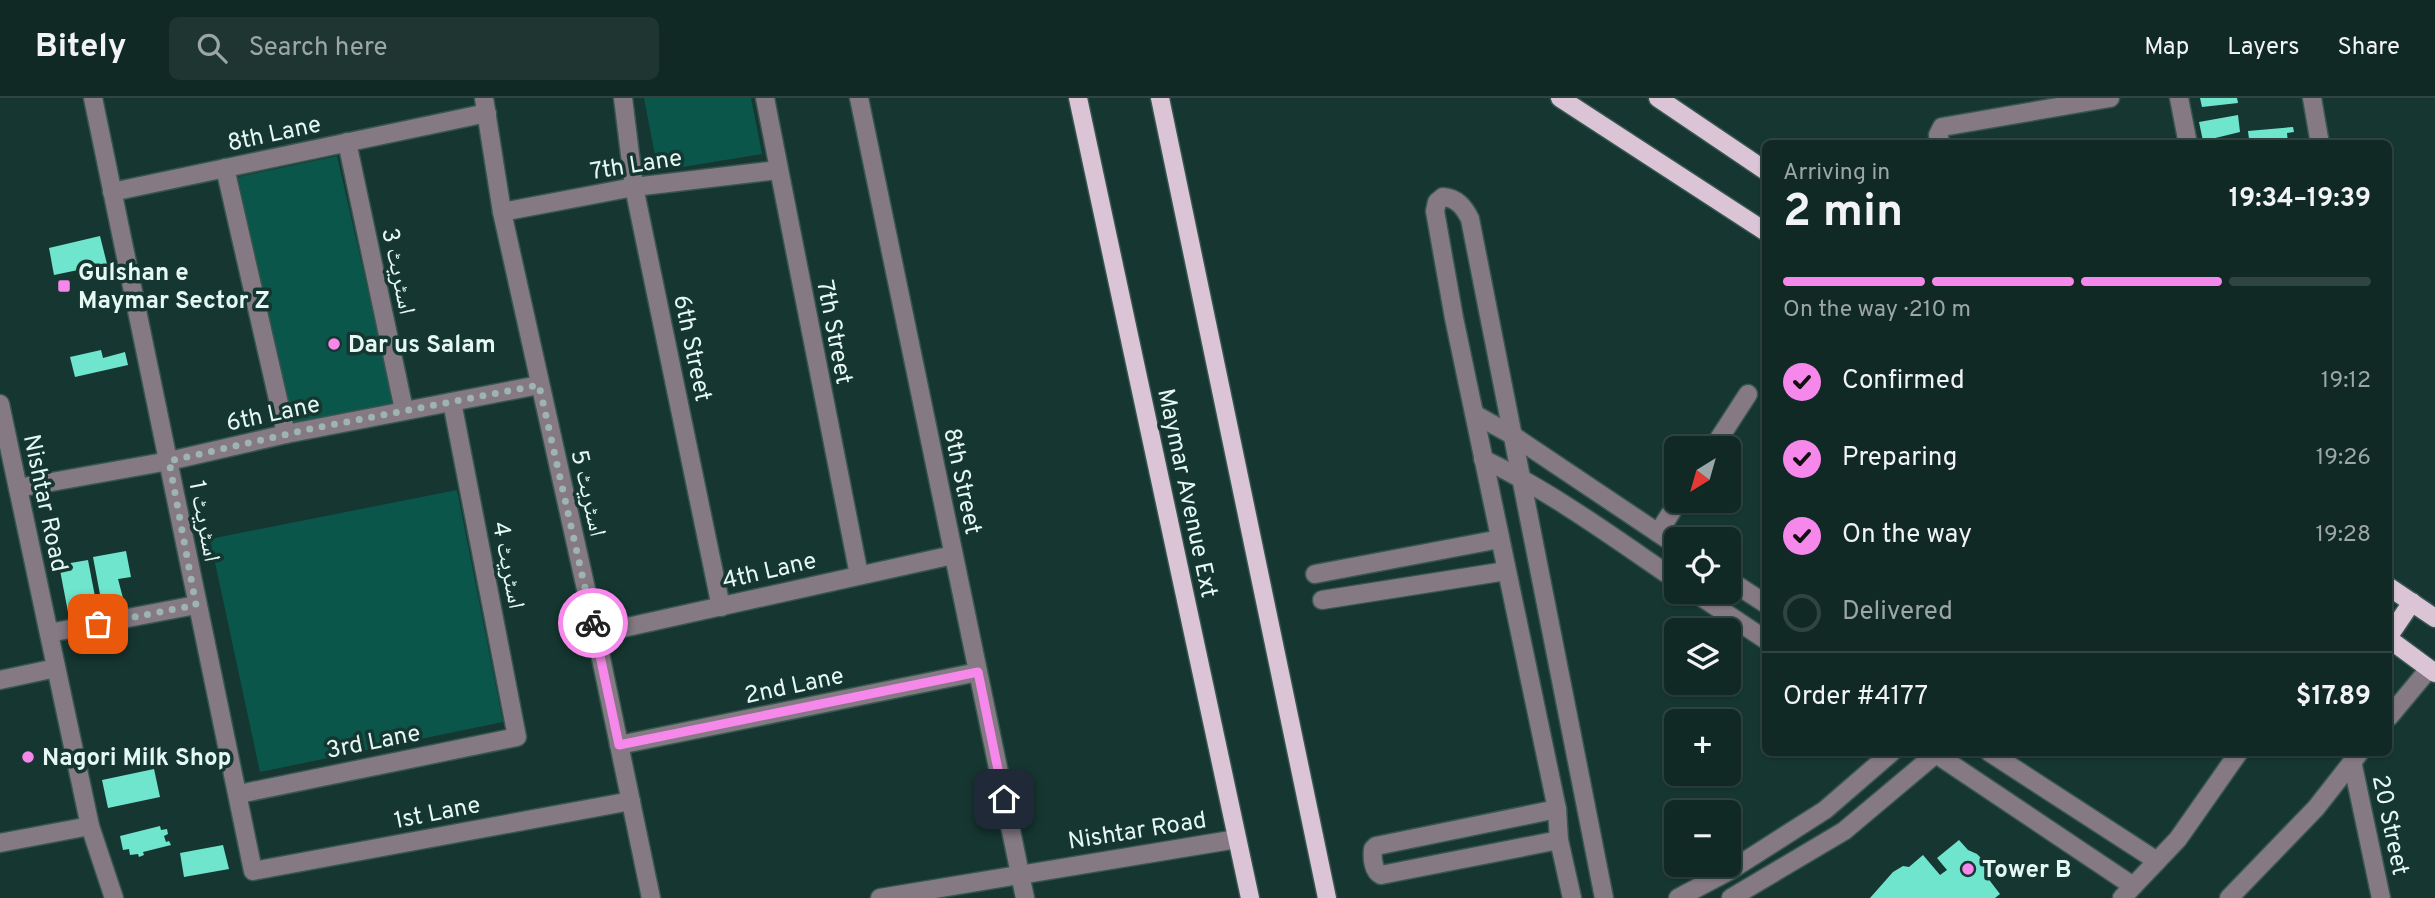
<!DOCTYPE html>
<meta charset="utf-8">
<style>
body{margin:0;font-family:Overpass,"Noto Naskh Arabic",sans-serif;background:#1e3532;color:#f1f3f6;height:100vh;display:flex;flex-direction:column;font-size:26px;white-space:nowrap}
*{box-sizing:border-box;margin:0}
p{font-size:23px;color:#9ca6a7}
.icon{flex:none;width:38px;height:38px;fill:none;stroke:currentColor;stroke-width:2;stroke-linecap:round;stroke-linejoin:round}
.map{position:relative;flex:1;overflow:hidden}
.drawer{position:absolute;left:1762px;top:42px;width:630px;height:616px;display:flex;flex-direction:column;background:#102925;border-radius:10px;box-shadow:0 2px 5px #0004,0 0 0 2px #304542}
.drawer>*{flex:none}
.needle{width:46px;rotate:217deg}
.fabs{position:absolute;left:1664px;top:338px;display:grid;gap:14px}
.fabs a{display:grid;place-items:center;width:77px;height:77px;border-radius:10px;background:#102925;box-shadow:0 2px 5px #0004,0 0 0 2px #304542;font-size:35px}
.pin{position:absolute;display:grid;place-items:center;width:60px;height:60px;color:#fff;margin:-30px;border-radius:14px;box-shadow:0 4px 10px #0006}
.courier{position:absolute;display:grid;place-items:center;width:70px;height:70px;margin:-35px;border:5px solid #f788eb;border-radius:50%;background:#fff;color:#222;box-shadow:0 2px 9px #0007}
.summary em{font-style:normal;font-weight:700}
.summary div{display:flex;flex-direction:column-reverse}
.summary{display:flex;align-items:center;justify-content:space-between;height:119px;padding:0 21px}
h1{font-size:46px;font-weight:700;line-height:52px}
.bar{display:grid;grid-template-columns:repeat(4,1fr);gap:10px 7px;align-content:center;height:84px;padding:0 21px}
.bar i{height:9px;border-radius:5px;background:#304542}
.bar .active{background:#f788eb}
.bar p{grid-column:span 4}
.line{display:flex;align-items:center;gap:18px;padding:0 21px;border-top:2px solid #304542}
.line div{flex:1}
ol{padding:0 21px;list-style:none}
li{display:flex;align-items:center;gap:21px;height:77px}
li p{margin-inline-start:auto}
li .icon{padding:7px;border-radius:50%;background:#f788eb;color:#111;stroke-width:4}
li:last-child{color:#9ca6a7}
li i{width:38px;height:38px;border:4px solid #304542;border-radius:50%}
header{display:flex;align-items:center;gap:42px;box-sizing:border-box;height:98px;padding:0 35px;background:#102925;border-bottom:2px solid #304542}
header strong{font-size:33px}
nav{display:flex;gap:38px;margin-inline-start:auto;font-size:24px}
.search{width:490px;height:63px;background:#1e3532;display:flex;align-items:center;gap:18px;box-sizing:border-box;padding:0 24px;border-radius:10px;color:#9ca6a7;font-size:26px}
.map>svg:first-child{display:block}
.green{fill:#0b564a}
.building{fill:#6fe5cd}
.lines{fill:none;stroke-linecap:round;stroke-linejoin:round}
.minor-casing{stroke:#375650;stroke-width:21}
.major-casing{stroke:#375650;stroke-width:21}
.minor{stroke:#857a83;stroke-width:18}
.major{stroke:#dac4d6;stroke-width:18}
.done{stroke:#9db4af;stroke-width:7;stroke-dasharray:0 12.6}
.route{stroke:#f788eb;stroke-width:9}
.poi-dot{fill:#f788eb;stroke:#163731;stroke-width:2.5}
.labels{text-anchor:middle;stroke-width:7;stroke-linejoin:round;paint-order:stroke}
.street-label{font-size:24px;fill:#e5f8f3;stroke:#163731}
.poi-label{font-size:24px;font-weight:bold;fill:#e5f8f3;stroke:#163731;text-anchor:start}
</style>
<header>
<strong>Bitely</strong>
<div class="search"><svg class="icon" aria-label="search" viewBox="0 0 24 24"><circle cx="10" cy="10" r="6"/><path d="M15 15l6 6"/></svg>Search here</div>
<nav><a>Map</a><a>Layers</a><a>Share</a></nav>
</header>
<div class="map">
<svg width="2435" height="800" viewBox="0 0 2435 800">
<rect width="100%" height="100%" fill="#163731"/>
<g class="green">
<polygon points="644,0 751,0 762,56 658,73"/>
<polygon points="337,58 394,306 290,326 238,79"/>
<polygon points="457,392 503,624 260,674 210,441"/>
</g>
<g class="building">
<polygon points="2200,0 2237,0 2238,5 2202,9"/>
<polygon points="2238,17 2240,34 2203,43 2199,24"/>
<polygon points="2293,29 2294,34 2287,35 2288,46 2268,46 2268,42 2265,42 2266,46 2255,46 2254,40 2249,41 2248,33"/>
<polygon points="100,138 107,166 54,177 49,150"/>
<polygon points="101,252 103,260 125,254 128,267 75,279 70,259"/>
<polygon points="126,453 131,479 118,481 124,504 102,507 93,459"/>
<polygon points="88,462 97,509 68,514 59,467"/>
<polygon points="154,671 160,699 108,710 102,682"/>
<polygon points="160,728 161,732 167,731 168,736 164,738 166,744 169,743 171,747 143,754 144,757 139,759 138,756 130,757 129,751 123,752 120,738"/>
<polygon points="1959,742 1968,752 1977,756 1989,768 1990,783 2000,796 1995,800 1870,800 1893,774 1903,768 1909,769 1923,757 1940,777 1947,772 1937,760"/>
<polygon points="223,747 229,771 184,779 180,755"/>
</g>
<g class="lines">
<g class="minor-casing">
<g id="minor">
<polyline points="93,0 253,773 631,703"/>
<polyline points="484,0 502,114 596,536 651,800"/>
<polyline points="623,0 634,89 721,509"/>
<polyline points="765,0 859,477"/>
<polyline points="859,0 1025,800"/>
<polyline points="2179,0 2188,46"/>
<polyline points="2312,0 2320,46"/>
<polyline points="347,44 404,312"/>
<polyline points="1941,46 1938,37 1942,29 2110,0"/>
<polyline points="225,70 286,336"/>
<polyline points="112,94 487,15"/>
<polyline points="502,114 634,89 778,72"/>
<polyline points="0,306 90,728 114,800"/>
<polyline points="1476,317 1512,337 1676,447"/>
<polyline points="1713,350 1748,296"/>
<path d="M1483,361C1552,394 1613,439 1676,482"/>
<polyline points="18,390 169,363 286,336 539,287"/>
<polyline points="1658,435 1679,402"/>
<polyline points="1315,476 1500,441"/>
<polyline points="1729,482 1766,506"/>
<polyline points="1694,494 1766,542"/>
<polyline points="1322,502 1506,473"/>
<polyline points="49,535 196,507"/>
<polyline points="596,536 953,457"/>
<polyline points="0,582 56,570"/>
<polyline points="2389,619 2429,571"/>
<polyline points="619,647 978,574"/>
<polyline points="1933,654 2133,788"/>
<polyline points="1989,654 2157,763"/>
<polyline points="2352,663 2381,800"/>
<polyline points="239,696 517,639 452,304"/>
<path d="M1557,711L1376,748L1373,751C1372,760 1373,773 1381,777L1559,742"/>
<polyline points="0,745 90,728"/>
<polyline points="880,800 1237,741"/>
<path d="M1572,800L1559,742L1557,711L1454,220L1435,113L1437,104L1443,99C1457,100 1464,109 1470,121L1604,800"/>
<polyline points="1678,800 1731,772 1825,712 1892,654"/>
<polyline points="1731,800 1844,733 1938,654"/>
<polyline points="2122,800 2178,741 2239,654"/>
<polyline points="2229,800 2316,710 2360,654"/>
</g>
</g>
<g class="major-casing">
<g id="major">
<polyline points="1078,0 1250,800"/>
<polyline points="1160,0 1327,800"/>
<polyline points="1560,0 1766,134"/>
<polyline points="1658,0 1766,73"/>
<polyline points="2389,489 2435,520"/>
<polyline points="2389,538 2412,504"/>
<polyline points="2389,541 2435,575"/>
</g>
</g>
<use href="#minor" class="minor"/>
<use href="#major" class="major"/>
</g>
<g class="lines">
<polyline class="done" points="98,526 196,507 169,363 310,331 539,287 593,525"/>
<polyline class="route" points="593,525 619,647 978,574 1004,701"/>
</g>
<g class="poi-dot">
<rect x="57" y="181" width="14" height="14" rx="3.5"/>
<circle cx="334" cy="246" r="7"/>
<circle cx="28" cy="659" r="7"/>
<circle cx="1968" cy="771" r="7"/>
</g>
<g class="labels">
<g class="street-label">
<text transform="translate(274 35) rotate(-12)" y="8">8th Lane</text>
<text transform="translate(636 66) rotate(-9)" y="8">7th Lane</text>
<text transform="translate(399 173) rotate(78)" y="8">اسٹریٹ 3</text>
<text transform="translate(835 234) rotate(79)" y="8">7th Street</text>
<text transform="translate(693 250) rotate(78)" y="8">6th Street</text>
<text transform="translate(273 315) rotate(-12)" y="8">6th Lane</text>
<text transform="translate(963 383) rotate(78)" y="8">8th Street</text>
<text transform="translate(589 395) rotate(77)" y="8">اسٹریٹ 5</text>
<text transform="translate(1188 395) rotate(78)" y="8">Maymar Avenue Ext</text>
<text transform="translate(46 405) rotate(78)" y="8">Nishtar Road</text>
<text transform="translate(205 423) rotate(79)" y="8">اسٹریٹ 1</text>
<text transform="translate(509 467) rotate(79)" y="8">اسٹریٹ 4</text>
<text transform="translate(769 472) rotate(-13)" y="8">4th Lane</text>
<text transform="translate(794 587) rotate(-12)" y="8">2nd Lane</text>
<text transform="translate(373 643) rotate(-11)" y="8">3rd Lane</text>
<text transform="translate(437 714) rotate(-11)" y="8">1st Lane</text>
<text transform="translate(2391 727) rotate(78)" y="8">20 Street</text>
<text transform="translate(1137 732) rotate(-9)" y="8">Nishtar Road</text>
</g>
<g class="poi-label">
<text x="78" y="182">Gulshan e<tspan x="78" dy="28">Maymar Sector Z</tspan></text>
<text x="348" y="254">Dar us Salam</text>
<text x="42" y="667">Nagori Milk Shop</text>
<text x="1982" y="779">Tower B</text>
</g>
</g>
</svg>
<div class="fabs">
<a><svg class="needle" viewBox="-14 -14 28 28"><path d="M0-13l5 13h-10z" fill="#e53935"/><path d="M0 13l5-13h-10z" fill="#9ca6a7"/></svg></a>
<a><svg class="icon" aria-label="locate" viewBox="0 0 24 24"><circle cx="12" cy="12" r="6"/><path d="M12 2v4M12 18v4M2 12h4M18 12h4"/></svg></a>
<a><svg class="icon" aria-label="layers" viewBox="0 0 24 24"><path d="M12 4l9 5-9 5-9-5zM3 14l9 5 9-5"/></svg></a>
<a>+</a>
<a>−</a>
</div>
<div class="pin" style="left:98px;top:526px;background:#ea580c"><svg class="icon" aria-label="bag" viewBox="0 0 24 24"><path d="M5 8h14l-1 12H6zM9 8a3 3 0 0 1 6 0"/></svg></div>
<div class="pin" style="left:1004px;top:701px;background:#1f2937"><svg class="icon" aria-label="home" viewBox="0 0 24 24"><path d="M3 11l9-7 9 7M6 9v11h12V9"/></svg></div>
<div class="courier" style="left:593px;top:525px"><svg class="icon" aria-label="bike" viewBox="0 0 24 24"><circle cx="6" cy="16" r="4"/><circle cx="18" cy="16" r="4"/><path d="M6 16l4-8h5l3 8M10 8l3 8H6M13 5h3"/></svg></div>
<section class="drawer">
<div class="summary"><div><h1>2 min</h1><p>Arriving in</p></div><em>19:34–19:39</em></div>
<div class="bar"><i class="active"></i><i class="active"></i><i class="active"></i><i></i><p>On the way · 210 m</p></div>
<ol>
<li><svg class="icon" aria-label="check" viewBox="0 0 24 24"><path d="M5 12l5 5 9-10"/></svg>Confirmed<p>19:12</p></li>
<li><svg class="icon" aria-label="check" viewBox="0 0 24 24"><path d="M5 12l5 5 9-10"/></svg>Preparing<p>19:26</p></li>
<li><svg class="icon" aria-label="check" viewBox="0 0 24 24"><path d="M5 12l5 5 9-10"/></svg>On the way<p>19:28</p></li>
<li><i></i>Delivered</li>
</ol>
<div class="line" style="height:91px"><div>Order #4177</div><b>$17.89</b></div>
</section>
</div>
